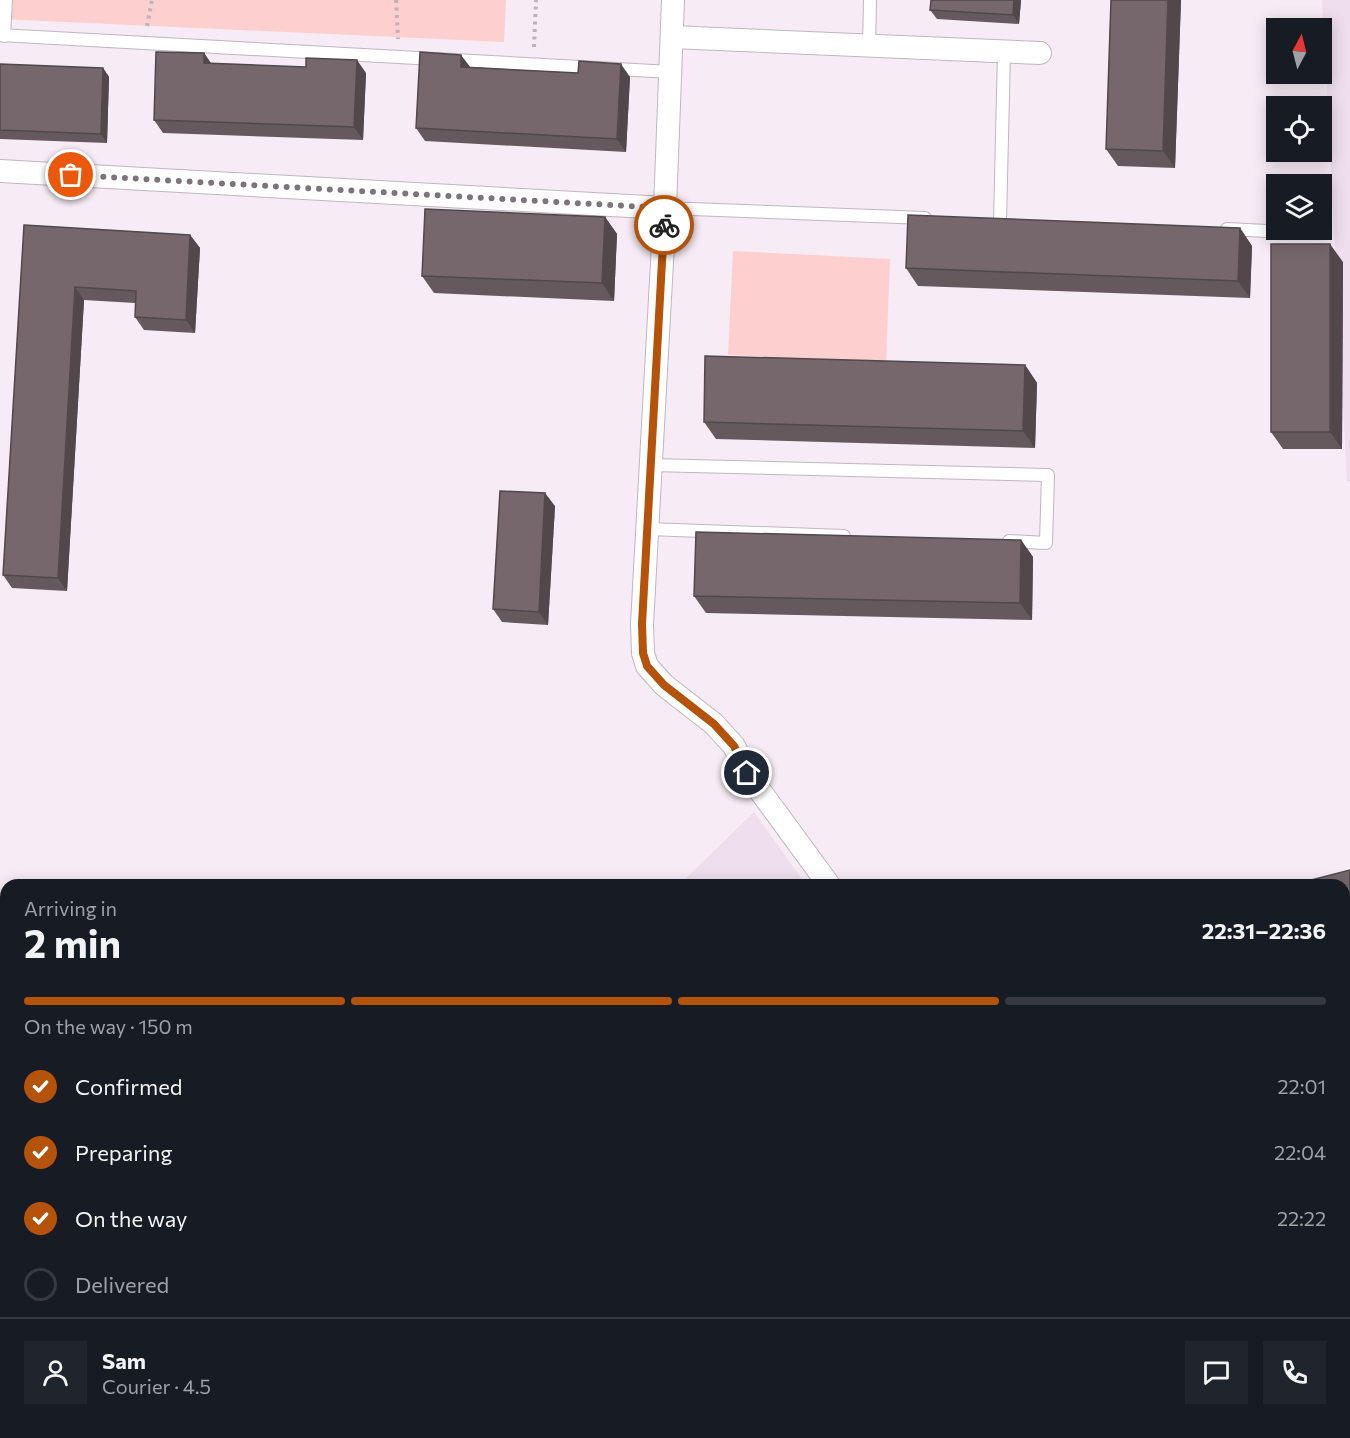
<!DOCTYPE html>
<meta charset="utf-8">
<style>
body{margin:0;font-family:Commissioner,sans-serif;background:#20242c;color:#f1f3f6;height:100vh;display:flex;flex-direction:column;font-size:22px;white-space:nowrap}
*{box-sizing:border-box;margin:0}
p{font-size:20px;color:#9ea1a6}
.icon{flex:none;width:33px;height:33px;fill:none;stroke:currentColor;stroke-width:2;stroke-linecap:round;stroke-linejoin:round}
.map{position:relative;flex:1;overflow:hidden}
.panel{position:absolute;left:0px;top:879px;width:1350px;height:560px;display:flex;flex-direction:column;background:#171b24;border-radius:18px 18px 0 0;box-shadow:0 3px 15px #0003}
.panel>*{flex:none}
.needle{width:39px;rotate:7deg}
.buttons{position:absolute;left:1266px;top:18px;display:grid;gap:12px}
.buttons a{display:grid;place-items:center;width:66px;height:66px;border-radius:0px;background:#171b24;box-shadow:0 3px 15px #0003;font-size:30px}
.pin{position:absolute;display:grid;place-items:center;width:51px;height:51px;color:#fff;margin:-26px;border:3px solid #fff;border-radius:50%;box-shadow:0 2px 6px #0007}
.courier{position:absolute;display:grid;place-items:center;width:60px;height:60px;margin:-30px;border:4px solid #b45309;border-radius:50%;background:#fff;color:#222;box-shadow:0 2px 8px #0007}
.head em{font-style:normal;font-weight:700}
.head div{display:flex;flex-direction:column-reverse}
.head{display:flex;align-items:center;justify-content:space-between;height:102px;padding:0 24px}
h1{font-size:39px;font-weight:700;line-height:45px}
.bar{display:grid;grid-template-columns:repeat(4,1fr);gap:9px 6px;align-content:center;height:72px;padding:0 24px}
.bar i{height:8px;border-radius:4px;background:#363941}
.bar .current{background:#b45309}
.bar p{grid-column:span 4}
.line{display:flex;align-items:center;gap:15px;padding:0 24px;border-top:2px solid #363941}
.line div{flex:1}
.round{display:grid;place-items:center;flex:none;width:63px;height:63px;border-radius:0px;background:#20242c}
ol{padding:0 24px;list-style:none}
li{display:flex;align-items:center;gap:18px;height:66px}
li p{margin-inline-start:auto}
li .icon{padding:6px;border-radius:50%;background:#b45309;color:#fff;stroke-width:4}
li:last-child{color:#9ea1a6}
li i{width:33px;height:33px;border:3px solid #363941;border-radius:50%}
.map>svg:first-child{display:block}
.built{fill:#eedeee}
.green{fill:#fdcfce}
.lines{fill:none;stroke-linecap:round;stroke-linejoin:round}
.lane-casing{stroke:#c1b5c0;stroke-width:14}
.street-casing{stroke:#c1b5c0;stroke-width:24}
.path{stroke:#bdb3bd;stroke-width:4;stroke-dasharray:3 4.5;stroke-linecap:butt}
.lane{stroke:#fff;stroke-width:12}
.street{stroke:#fff;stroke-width:22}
.rail-casing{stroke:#9d949c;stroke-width:7}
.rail{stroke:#fefcfe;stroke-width:4.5;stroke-dasharray:14;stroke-linecap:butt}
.wall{fill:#65595d}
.shaded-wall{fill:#52484c}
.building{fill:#75676c;stroke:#52484c;stroke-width:1.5}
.done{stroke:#7d757c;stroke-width:6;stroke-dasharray:0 10.8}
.route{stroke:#b45309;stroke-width:8}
</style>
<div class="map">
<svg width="1350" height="1438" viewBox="0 0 1350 1438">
<rect width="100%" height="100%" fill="#f7ebf6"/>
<g class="built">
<polygon points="1322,0 1350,0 1350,481 1347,481"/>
<polygon points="754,812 806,885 679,885"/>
<polygon points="116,1432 951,1433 951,1438 111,1438"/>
</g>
<g class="green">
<polygon points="0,0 506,0 504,42 0,19"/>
<polygon points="733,251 890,259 886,363 728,355"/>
</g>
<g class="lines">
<g class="lane-casing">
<g id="lane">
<polyline points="0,35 671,72"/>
<polyline points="4,36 6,0"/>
<polyline points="869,46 870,0"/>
<polyline points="665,208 925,218"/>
<polyline points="1000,221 1004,52"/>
<polyline points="1227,229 1308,233"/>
<polyline points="651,465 1048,475 1046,543 1009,541"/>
<polyline points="648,529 844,536"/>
<polyline points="186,1432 191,1438"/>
<polyline points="360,1438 366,1432"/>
</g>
</g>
<g class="street-casing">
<g id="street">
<polyline points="673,0 665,208 642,624 643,653 647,666 664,685 714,724 734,746 747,773 829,885"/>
<polyline points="672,37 1040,53"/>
<polyline points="0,171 665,208"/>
<polyline points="982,1438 982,1432"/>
</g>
</g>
<g class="path">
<polyline points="396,0 398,39"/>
<polyline points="147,26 152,0"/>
<polyline points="534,47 536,0"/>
</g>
<use href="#lane" class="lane"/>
<use href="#street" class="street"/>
<g class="rail-casing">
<g id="rail">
<polyline points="393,1438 399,1432"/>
<polyline points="428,1438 433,1432"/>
</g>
</g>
<use href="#rail" class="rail"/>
</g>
<g class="wall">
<polygon points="1021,0 1019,24 937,19 930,10"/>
<polygon points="1111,0 1181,0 1175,168 1118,166 1106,149"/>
<polygon points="204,53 211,63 366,73 363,140 163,133 154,120"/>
<polygon points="0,64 103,68 109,77 107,143 0,139"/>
<polygon points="470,67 630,77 626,152 425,141 416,128"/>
<polygon points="605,217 617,234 614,301 434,293 422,276"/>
<polygon points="24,225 190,235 200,248 195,333 144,330 135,317 135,303 84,300 67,591 12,588 3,575"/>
<polygon points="1240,228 1252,246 1250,298 918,286 906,268"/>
<polygon points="1343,262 1342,449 1283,449 1271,432"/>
<polygon points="1025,365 1037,383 1035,448 716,439 704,422"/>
<polygon points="555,506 548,625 502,622 493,609"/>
<polygon points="1021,540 1033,557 1032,620 706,613 694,596"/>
<polygon points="1350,870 1350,957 1344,958 1344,885"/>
<polygon points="1344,990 1350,1014 1350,1039 1344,1040"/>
</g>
<g class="shaded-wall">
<polygon points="1014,0 1021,0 1019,24 1013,15"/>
<polygon points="1168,0 1181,0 1175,168 1163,151"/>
<polygon points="204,53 213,67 204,63"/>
<polygon points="461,55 471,68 461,67"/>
<polygon points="357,60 366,73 363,140 354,127"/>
<polygon points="621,64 630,77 626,152 617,139"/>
<polygon points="103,68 109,77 107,143 101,134"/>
<polygon points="605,217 617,234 614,301 602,283"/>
<polygon points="1240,228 1252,246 1250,298 1238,281"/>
<polygon points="190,235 200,248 195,333 186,320"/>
<polygon points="1330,244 1343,262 1342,449 1330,432"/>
<polygon points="75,287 84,300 67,591 58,578"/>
<polygon points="1025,365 1037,383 1035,448 1023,431"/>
<polygon points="545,493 555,506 548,625 539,612"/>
<polygon points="1021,540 1033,557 1032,620 1020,603"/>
<polygon points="1344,990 1350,1014 1350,1031 1346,1025 1344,1016"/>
<polygon points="1049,1432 1060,1432 1059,1438 1049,1438"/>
</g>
<g class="building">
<polygon points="931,0 1014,0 1013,15 930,10"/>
<polygon points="1111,0 1168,0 1163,151 1106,149"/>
<polygon points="156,52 204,53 204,63 306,67 306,58 357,60 354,127 154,120"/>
<polygon points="420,52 461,55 461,67 578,73 579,61 621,64 617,139 416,128"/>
<polygon points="0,64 103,68 101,134 0,130"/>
<polygon points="425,209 605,217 602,283 422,276"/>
<polygon points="908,215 1240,228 1238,281 906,268"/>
<polygon points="24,225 190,235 186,320 135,317 136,291 75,287 58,578 3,575"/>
<rect x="1271" y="244" width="59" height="188"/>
<polygon points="705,356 1025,365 1023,431 704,422"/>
<polygon points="500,491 545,493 539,612 493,609"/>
<polygon points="696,532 1021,540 1020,603 694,596"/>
<polygon points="1350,870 1350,936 1344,938 1344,885 1292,885"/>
<rect x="998" y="1432" width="51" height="6"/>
</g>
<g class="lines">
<polyline class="done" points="71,175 665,208 664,225"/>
<polyline class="route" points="664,225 642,624 643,653 647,666 664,685 714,724 734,746 747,773"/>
</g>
</svg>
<div class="buttons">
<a><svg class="needle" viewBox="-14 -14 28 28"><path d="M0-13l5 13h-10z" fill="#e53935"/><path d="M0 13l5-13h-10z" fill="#9ea1a6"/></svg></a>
<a><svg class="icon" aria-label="locate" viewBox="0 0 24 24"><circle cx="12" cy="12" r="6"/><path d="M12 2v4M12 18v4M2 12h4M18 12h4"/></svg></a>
<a><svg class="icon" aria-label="layers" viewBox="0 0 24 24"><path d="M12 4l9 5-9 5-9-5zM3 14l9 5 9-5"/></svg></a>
</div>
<div class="pin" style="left:71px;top:175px;background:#ea580c"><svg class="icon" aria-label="bag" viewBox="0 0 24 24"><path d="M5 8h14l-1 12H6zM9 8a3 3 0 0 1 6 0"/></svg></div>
<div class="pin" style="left:747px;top:773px;background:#1f2937"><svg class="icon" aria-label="home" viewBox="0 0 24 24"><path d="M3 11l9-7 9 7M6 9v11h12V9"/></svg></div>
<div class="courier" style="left:664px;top:225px"><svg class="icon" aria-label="bike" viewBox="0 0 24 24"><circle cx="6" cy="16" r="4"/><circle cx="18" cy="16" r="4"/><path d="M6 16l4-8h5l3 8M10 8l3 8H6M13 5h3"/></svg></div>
<section class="panel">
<div class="head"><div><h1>2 min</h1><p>Arriving in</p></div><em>22:31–22:36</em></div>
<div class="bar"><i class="current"></i><i class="current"></i><i class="current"></i><i></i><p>On the way · 150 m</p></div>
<ol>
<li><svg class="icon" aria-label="check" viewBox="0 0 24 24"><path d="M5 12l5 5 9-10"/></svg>Confirmed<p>22:01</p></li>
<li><svg class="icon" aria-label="check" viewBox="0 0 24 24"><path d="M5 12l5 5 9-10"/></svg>Preparing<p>22:04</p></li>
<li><svg class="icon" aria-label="check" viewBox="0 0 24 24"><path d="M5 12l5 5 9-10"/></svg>On the way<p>22:22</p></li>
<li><i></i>Delivered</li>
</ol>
<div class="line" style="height:108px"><a class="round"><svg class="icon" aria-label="person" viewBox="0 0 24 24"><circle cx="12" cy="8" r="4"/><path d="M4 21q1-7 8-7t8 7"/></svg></a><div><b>Sam</b><p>Courier · 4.5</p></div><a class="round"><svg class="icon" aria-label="chat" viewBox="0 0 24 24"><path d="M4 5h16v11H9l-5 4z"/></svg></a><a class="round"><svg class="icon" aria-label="phone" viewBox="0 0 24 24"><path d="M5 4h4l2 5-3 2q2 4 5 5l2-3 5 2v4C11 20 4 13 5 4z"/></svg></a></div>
</section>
</div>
